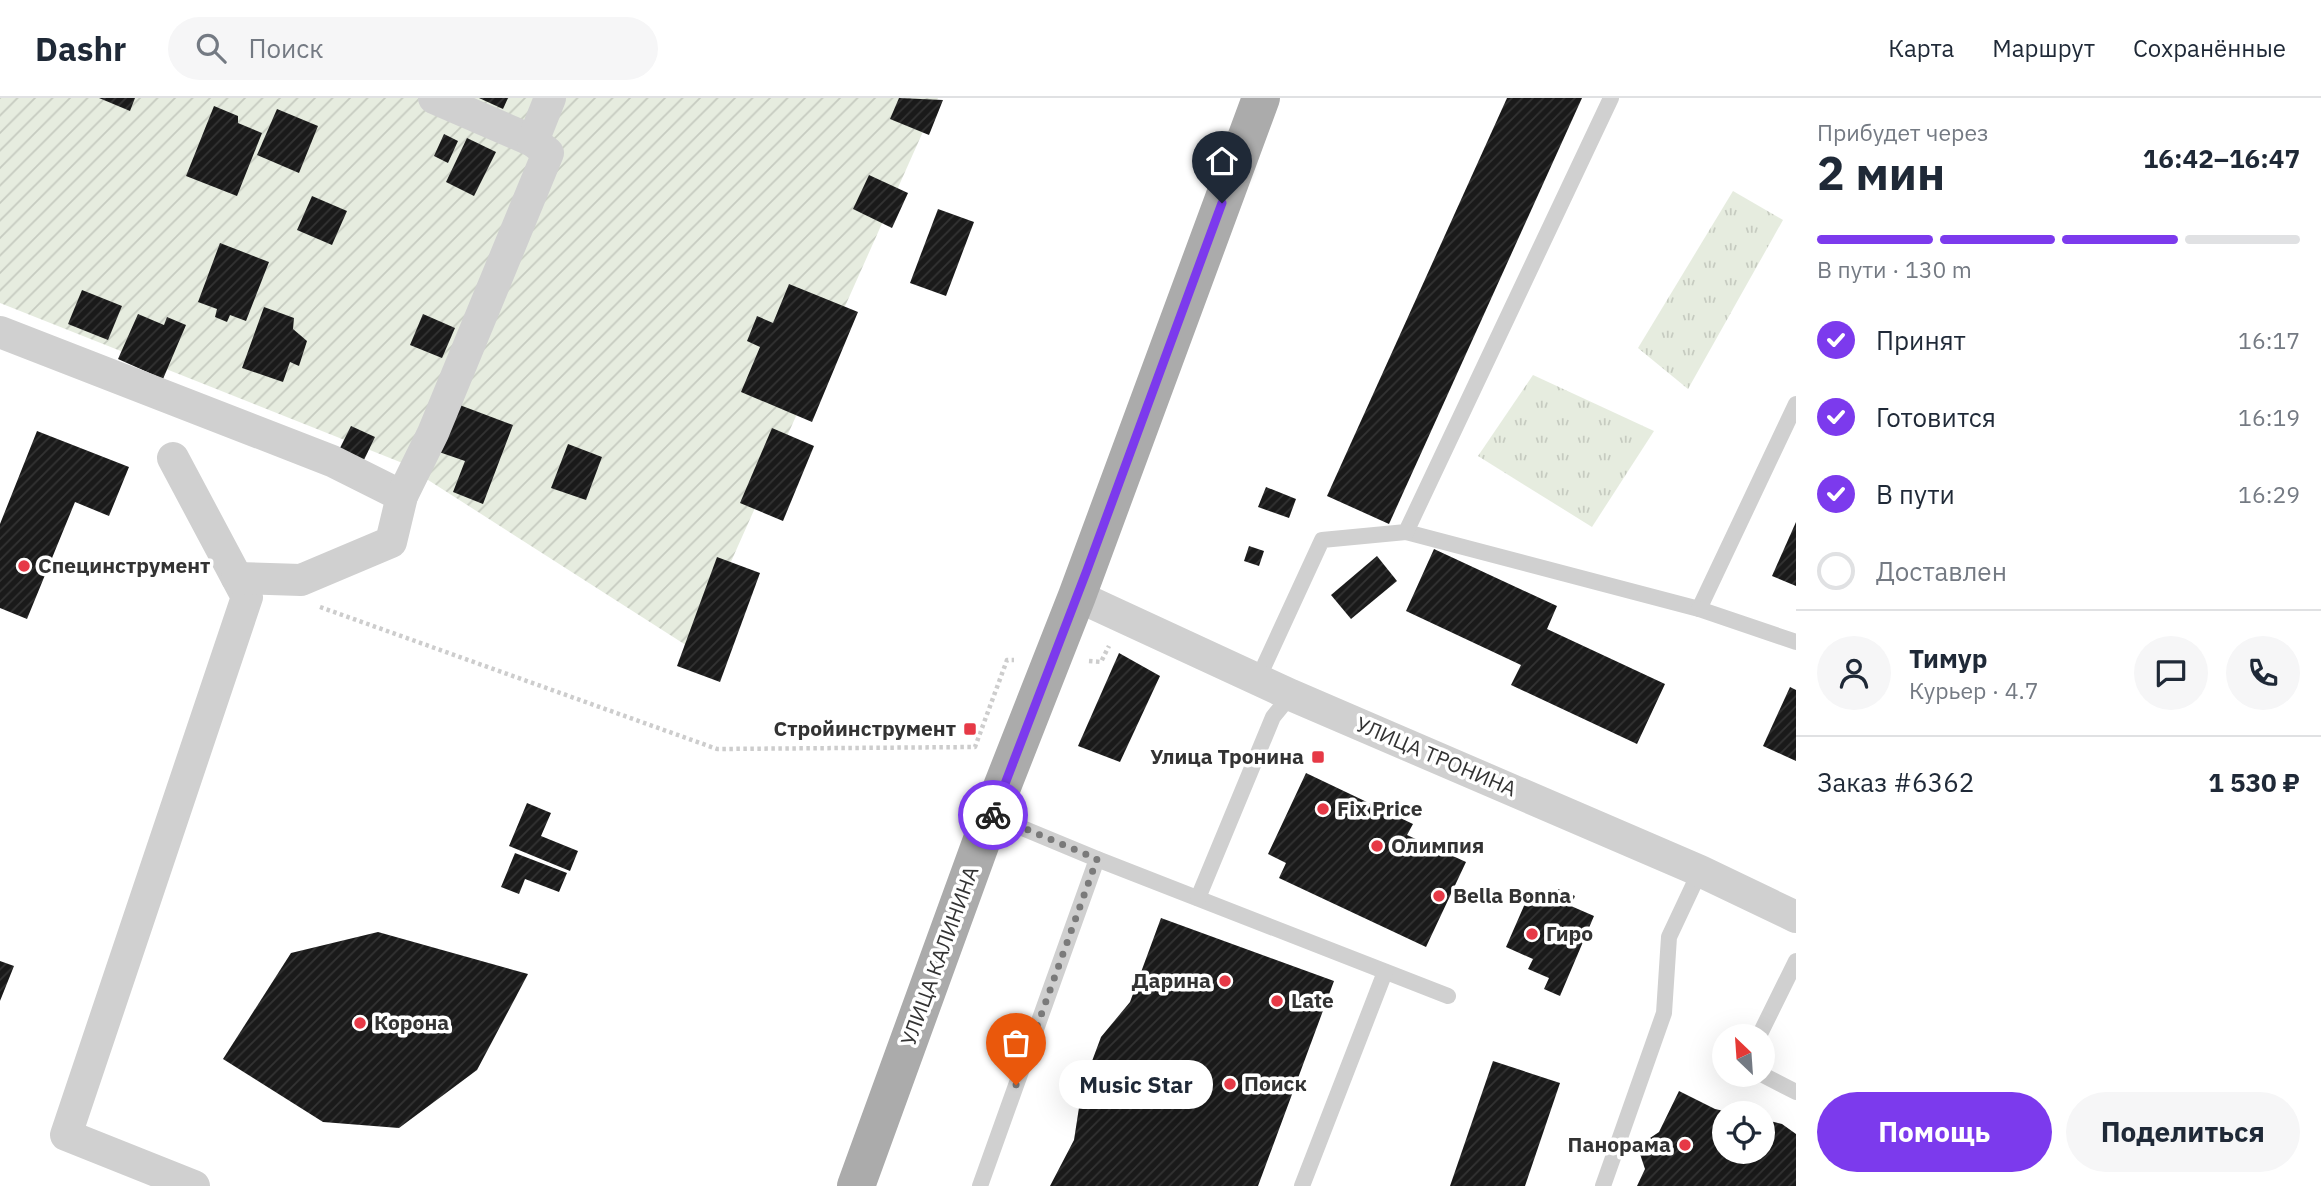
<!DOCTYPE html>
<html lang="ru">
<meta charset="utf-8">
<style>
body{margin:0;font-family:"IBM Plex Sans",sans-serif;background:#f6f6f7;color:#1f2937;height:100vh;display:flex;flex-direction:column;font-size:26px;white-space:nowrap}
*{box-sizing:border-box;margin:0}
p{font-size:23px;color:#747a83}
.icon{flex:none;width:38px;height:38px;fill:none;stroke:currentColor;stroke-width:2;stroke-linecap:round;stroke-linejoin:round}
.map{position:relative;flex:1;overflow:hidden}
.panel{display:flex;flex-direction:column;background:#fff;width:525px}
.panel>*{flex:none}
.needle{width:46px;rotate:335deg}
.controls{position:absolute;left:1712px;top:926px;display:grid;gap:14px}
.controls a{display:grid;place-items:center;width:63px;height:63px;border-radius:50%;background:#fff;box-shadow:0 7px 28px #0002;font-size:35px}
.pin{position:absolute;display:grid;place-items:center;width:60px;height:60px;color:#fff;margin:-72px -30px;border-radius:50% 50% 50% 0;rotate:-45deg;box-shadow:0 0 7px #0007}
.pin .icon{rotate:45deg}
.courier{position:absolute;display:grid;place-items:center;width:70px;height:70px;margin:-35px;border:5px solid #7c3aed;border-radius:50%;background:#fff;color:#222;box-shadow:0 2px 9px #0007}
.bubble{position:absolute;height:49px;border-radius:24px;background:#fff;box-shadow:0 7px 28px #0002;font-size:23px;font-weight:700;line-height:49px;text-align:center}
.overview em{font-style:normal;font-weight:700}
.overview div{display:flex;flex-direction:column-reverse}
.overview{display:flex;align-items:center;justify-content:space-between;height:119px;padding:0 21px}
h1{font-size:46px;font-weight:700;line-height:52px}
.bar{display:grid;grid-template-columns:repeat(4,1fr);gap:10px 7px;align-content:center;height:84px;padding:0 21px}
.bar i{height:9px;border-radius:5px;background:#e0e1e3}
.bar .active{background:#7c3aed}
.bar p{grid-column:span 4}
.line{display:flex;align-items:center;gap:18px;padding:0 21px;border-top:2px solid #e0e1e3}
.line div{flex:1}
.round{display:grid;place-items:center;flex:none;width:74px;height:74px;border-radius:37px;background:#f6f6f7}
ol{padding:0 21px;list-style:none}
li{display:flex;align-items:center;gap:21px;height:77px}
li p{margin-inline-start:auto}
li .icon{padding:7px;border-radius:50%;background:#7c3aed;color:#fff;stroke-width:4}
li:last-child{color:#747a83}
li i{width:38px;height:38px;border:4px solid #e0e1e3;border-radius:50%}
.primary-button{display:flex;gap:14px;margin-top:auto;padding:14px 21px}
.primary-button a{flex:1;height:80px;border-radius:42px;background:#7c3aed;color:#fff;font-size:28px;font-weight:700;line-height:80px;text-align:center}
.primary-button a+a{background:#f6f6f7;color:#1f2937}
header{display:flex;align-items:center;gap:42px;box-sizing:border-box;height:98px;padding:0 35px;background:#fff;border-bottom:2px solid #e0e1e3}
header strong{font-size:33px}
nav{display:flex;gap:38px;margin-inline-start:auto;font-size:24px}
.search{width:490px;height:63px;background:#f6f6f7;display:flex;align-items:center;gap:18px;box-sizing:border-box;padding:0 24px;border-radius:38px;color:#747a83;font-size:26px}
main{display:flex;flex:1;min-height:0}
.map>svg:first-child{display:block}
.grass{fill:url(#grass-tufts)}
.garden{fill:url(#garden-furrows)}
.building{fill:url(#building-hatch)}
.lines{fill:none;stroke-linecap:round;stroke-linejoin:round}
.path{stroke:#cdcdcd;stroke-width:4.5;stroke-dasharray:3.5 3.5;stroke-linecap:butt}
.service{stroke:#d0d0d0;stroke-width:16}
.minor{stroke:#d0d0d0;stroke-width:32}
.primary{stroke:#ababab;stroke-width:38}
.done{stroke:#7a7a7a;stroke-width:7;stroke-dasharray:0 12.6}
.route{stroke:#7c3aed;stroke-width:9}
.poi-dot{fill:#e63946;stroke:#fff;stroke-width:2.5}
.labels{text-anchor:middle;stroke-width:7;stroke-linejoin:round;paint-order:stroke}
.poi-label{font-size:21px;font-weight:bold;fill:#333;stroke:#fff;text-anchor:start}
.street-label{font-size:21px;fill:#333;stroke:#fff}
</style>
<header>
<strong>Dashr</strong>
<div class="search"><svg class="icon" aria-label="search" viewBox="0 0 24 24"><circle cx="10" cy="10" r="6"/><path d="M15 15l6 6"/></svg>Поиск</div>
<nav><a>Карта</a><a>Маршрут</a><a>Сохранённые</a></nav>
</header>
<main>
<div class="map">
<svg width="1796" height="1088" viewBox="0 0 1796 1088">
<defs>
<pattern id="grass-tufts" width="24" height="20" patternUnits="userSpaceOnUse" patternTransform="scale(1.75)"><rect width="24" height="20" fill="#e6ecdf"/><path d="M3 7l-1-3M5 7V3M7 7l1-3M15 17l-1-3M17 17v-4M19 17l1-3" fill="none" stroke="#c6cbc0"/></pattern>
<pattern id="garden-furrows" width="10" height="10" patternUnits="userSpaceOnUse" patternTransform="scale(1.75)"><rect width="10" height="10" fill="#e6ecdf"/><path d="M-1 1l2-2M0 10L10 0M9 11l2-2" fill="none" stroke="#c6cbc0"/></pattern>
<pattern id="building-hatch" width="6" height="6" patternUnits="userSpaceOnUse" patternTransform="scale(1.75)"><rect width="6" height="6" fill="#1a1a1a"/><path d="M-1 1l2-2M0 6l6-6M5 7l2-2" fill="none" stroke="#333"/></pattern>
</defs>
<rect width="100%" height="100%" fill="#fff"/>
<g class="grass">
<polygon points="1733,93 1783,122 1688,291 1638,250"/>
<polygon points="1533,277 1654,333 1592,429 1478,358"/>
</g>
<polygon class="garden" points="0,0 938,0 692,551 400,364 0,205"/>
<g class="building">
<polygon points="99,0 135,0 130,13"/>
<polygon points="479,0 508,0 503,11"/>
<polygon points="899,0 943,2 929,37 890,21"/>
<polygon points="1507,0 1582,0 1389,426 1327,398"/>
<polygon points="214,8 238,18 238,25 262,35 237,98 186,78"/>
<polygon points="277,11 318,28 299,75 257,57"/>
<polygon points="444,36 458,43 448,65 434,58"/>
<polygon points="467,40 496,54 474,98 446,84"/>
<polygon points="869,77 908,95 892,130 853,111"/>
<polygon points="312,98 347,113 332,147 297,132"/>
<polygon points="938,111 974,124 946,198 910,185"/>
<polygon points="220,145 269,164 246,223 230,217 227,224 215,219 217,211 198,204"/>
<polygon points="789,186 858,214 812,324 741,294 760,249 747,243 757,218 773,225"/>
<polygon points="82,192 122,208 108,242 68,226"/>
<polygon points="264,209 294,220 293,231 307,243 299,268 290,264 283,284 242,270"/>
<polygon points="138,216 164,227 167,219 186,227 163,281 118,261"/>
<polygon points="423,216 455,230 442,260 410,247"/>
<polygon points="457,306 513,327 483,406 453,394 465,363 439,354"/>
<polygon points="351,328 375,339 363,364 339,352"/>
<polygon points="772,330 814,348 783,423 740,405"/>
<polygon points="37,333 129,369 109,418 75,404 27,521 0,510 0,426"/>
<polygon points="568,346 602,359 586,402 551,390"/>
<polygon points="1266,389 1296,401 1289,420 1258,409"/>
<polygon points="1796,424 1796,488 1772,478"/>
<polygon points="1249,448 1264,453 1259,468 1244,463"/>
<polygon points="1434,451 1557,508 1547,531 1665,586 1637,646 1511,587 1521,567 1406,513"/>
<polygon points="1377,458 1397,483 1351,521 1331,497"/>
<polygon points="717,459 760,475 720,584 677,568"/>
<polygon points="1119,555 1160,578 1120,664 1078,648"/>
<polygon points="1790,589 1796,592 1796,663 1763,648"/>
<polygon points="1306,675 1413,726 1407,737 1466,764 1426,849 1279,780 1286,765 1268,756"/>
<polygon points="527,705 551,715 541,738 578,753 570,773 509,748"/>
<polygon points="515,755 567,775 559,794 525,781 519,796 501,789"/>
<polygon points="1558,791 1575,798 1571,808 1594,818 1560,898 1544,891 1549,880 1528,871 1533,861 1506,849 1530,794 1553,804"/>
<polygon points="1161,820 1334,883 1258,1088 1050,1088 1074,1042 1082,990 1101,939 1130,904"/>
<polygon points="378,834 528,876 477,972 399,1030 323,1024 223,961 291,855"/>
<polygon points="0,863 14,868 0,903"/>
<polygon points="1493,963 1560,985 1525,1088 1450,1088"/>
<polygon points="1679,993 1715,1011 1724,1013 1724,1054 1762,1054 1762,1021 1782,1026 1796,1036 1796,1088 1637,1088 1645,1071 1640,1056 1650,1040 1659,1034"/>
</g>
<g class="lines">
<g class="path">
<polyline points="320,509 717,651 975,649 1007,562 1014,562"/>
<polyline points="1089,563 1101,564 1109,548"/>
</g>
<g class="service">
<polyline points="1406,434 1699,511 1796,306"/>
<polyline points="1699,511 1796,544"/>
<polyline points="1258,581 1322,442 1406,434 1611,0"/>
<polyline points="991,717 1097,761 1448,898"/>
<polyline points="1198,800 1273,619 1291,597"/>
<polyline points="1759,938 1796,863"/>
<polyline points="1761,976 1796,994"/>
<polyline points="980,1088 1097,761"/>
<polyline points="1302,1088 1385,874"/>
<polyline points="1603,1088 1664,915 1669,839 1700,773"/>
</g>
<g class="minor">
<polyline points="434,0 533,43"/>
<polyline points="0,234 332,363 402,398"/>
<polyline points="173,360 247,499 66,1037 194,1088"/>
<polyline points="237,480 301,482 391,444 402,398 433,335 548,55 533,43 550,0"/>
<polyline points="1077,498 1291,597 1700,773 1796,819"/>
</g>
<polyline class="primary" points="856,1088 991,717 1077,498 1261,0"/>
</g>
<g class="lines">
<polyline class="done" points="993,717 1097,761 1016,987"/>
<polyline class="route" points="993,717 1087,472 1222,105"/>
</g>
<g class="poi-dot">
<circle cx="24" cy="468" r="7"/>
<rect x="963" y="624" width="14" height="14" rx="3.5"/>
<rect x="1311" y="652" width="14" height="14" rx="3.5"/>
<circle cx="1323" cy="711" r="7"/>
<circle cx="1377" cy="748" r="7"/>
<circle cx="1439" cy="798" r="7"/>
<circle cx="1532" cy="836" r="7"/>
<circle cx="1225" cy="883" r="7"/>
<circle cx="1277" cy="903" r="7"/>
<circle cx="360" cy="925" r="7"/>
<circle cx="1230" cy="986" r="7"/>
<circle cx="1685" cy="1047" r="7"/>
</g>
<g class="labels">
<g class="poi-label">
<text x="38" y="475">Специнструмент</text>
<text x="956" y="638" text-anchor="end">Стройинструмент</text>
<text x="1304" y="666" text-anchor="end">Улица Тронина</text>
<text x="1337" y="718">Fix Price</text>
<text x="1391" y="755">Олимпия</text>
<text x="1453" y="805">Bella Bonna</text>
<text x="1546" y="843">Гиро</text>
<text x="1211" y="890" text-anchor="end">Дарина</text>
<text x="1291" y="910">Late</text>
<text x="374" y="932">Корона</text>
<text x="1244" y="993">Поиск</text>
<text x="1671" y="1054" text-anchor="end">Панорама</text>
</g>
<g class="street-label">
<text transform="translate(1436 659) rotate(23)" y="7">УЛИЦА ТРОНИНА</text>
<text transform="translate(940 858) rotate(-70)" y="7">УЛИЦА КАЛИНИНА</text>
</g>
</g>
</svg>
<div class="controls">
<a><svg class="needle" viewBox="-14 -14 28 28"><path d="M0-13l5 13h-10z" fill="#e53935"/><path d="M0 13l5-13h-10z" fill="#747a83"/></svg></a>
<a><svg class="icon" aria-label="locate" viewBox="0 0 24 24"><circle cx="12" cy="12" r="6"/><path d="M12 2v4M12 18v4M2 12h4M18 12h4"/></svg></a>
</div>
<div class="pin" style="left:1016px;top:987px;background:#ea580c"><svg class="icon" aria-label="bag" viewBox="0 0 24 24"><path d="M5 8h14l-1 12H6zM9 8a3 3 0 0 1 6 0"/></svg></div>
<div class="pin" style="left:1222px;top:105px;background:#1f2937"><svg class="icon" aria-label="home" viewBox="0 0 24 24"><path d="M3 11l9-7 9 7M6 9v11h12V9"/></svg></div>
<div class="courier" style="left:993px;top:717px"><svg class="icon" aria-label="bike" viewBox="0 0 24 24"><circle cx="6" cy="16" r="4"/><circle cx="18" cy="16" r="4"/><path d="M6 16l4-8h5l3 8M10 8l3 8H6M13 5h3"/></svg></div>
<div class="bubble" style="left:1059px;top:962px;width:154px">Music Star</div>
</div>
<section class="panel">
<div class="overview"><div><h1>2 мин</h1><p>Прибудет через</p></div><em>16:42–16:47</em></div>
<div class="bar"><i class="active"></i><i class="active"></i><i class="active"></i><i></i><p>В пути · 130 m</p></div>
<ol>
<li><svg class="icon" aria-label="check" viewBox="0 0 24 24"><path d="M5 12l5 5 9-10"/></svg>Принят<p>16:17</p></li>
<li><svg class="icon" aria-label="check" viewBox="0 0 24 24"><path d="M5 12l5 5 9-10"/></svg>Готовится<p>16:19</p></li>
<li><svg class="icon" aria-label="check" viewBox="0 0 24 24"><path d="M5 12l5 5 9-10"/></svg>В пути<p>16:29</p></li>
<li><i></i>Доставлен</li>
</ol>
<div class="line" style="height:126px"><a class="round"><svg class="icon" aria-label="person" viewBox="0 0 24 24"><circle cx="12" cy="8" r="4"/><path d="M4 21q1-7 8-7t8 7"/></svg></a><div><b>Тимур</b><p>Курьер · 4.7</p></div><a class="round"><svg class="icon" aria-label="chat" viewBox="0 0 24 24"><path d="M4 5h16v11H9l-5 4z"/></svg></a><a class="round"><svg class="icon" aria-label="phone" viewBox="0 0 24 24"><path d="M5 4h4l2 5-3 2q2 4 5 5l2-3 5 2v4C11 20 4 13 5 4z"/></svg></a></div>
<div class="line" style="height:91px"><div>Заказ #6362</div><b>1 530 ₽</b></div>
<div class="primary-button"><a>Помощь</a><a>Поделиться</a></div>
</section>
</main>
